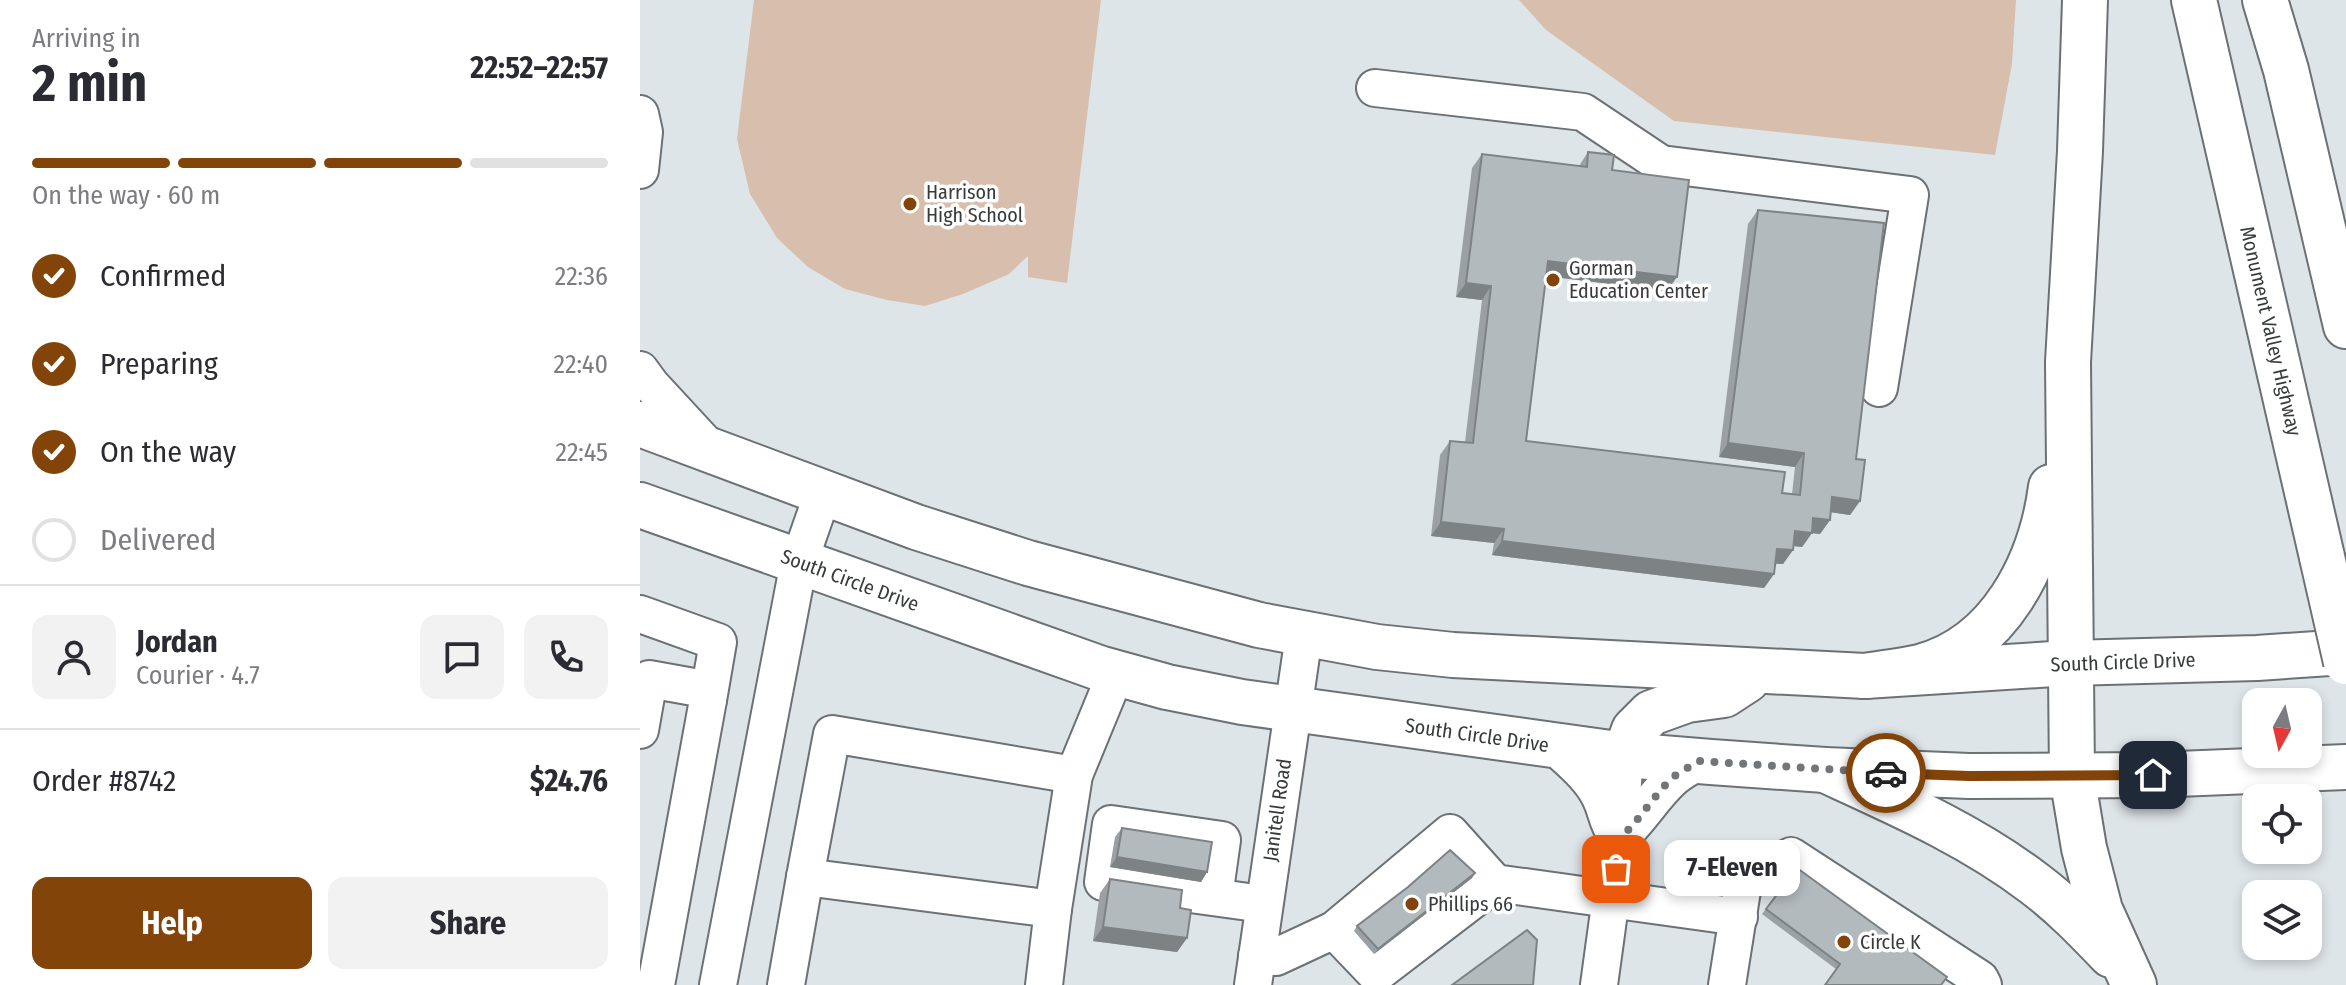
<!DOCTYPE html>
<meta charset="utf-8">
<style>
body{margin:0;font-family:"Fira Sans Condensed",sans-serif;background:#f2f2f3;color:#2b2b33;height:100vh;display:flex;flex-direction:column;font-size:30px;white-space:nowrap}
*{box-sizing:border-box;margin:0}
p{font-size:26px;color:#7c7c81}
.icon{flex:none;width:44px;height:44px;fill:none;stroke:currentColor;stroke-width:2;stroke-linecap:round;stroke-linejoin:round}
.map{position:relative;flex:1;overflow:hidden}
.side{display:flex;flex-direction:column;background:#fff;width:640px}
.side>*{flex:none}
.needle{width:52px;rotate:188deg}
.fabs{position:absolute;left:1602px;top:688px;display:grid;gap:16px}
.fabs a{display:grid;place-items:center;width:80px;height:80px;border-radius:16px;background:#fff;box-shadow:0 4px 12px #0003;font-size:40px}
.pin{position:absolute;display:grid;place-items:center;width:68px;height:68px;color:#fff;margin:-34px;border-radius:16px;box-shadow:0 4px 12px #0006}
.courier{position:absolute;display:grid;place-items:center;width:80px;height:80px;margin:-40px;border:6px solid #834409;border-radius:50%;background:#fff;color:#222;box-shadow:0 2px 10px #0007}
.bubble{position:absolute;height:56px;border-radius:16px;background:#fff;box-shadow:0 4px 12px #0003;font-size:26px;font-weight:700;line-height:56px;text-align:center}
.summary em{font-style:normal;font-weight:700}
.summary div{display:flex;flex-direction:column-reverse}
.summary{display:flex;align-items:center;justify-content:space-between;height:136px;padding:0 32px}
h1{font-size:52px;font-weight:700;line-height:60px}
.bar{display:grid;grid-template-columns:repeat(4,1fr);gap:12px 8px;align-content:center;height:96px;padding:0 32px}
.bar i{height:10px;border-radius:6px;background:#e1e1e2}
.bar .active{background:#834409}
.bar p{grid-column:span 4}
.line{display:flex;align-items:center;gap:20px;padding:0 32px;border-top:2px solid #e1e1e2}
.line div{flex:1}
.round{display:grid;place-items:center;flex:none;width:84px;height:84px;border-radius:16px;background:#f2f2f3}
ol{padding:0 32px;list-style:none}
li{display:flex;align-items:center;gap:24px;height:88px}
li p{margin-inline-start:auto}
li .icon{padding:8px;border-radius:50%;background:#834409;color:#fff;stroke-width:4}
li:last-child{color:#7c7c81}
li i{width:44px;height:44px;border:4px solid #e1e1e2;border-radius:50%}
.primary-button{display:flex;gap:16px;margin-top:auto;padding:16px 32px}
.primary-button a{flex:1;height:92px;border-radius:16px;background:#834409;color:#fff;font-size:32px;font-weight:700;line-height:92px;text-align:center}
.primary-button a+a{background:#f2f2f3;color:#2b2b33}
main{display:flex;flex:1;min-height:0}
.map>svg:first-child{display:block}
.green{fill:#d7bead}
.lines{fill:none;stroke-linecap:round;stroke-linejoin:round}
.minor-casing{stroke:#6b7174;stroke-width:40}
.major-casing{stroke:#6b7174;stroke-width:48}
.highway-casing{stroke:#6b7174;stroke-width:48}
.minor{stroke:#fff;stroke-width:36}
.major{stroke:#fff;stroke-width:44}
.highway{stroke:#fff;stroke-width:44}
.highway-bridge-casing{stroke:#6b7174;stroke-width:48;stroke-linecap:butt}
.highway-bridge{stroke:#fff;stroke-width:44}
.wall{fill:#9aa0a3}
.shaded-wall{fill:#7d8285}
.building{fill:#b3babe;stroke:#7d8285;stroke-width:2}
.done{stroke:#727679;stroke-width:8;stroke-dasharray:0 14.4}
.route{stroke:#834409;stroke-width:10}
.poi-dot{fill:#834409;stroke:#fff;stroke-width:3}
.labels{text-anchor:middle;stroke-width:7;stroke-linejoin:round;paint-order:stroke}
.poi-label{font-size:20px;fill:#383b3c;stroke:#fff;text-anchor:start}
.street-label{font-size:20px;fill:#383b3c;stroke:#fff}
</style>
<main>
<section class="side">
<div class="summary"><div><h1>2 min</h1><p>Arriving in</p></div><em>22:52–22:57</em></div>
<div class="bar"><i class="active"></i><i class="active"></i><i class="active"></i><i></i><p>On the way · 60 m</p></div>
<ol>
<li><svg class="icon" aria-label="check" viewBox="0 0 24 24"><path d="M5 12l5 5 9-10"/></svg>Confirmed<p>22:36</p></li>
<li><svg class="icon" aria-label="check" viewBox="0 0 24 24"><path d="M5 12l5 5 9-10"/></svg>Preparing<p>22:40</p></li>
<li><svg class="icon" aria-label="check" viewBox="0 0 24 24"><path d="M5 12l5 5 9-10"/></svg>On the way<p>22:45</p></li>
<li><i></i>Delivered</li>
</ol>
<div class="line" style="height:144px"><a class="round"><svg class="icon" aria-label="person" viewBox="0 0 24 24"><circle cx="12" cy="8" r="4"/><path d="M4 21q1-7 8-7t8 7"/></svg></a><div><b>Jordan</b><p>Courier · 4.7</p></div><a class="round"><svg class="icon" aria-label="chat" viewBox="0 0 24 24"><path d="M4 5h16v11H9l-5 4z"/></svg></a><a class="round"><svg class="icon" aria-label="phone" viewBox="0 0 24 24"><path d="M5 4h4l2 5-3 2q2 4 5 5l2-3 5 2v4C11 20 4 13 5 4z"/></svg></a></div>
<div class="line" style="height:104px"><div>Order #8742</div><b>$24.76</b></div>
<div class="primary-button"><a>Help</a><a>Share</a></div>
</section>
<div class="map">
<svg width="1706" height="985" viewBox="0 0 1706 985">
<rect width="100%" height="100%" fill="#dee5e9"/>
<g class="green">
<polygon points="114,0 461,0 427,283 388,277 388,256 369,274 323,294 285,306 247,300 205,289 168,267 137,238 110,194 97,139"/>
<polygon points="879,0 1376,0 1372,64 1355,155 1034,121 906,30"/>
</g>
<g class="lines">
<g class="minor-casing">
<g id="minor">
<polyline points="735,88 943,112 1021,164 1270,195 1239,388"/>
<polyline points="0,114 4,132 0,170"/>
<polyline points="0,370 11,385 72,451"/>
<polyline points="0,614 78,642 68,700"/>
<polyline points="0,730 9,679 59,688 68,700 16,985"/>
<path d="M913,745C929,760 950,776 960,797C968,813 965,819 977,837"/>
<path d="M979,839C999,821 1012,798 1031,780C1039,772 1050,767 1059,761"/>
<polyline points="165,877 192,734 434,775"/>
<polyline points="574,897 582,840 471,824 463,882 623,904"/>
<polyline points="413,909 434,775 476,673"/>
<polyline points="694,930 736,974 855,883"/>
<polyline points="617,956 636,957 694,930 810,833 855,883 1099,917"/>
<polyline points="78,985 159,562 183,493"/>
<polyline points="146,985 165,877 413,909 404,985"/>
<polyline points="613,985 664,635"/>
<polyline points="959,985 979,839 985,755"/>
<polyline points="1087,985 1103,884 1151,856 1340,979 1343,985"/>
</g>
</g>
<g class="major-casing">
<g id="major">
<polyline points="0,424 276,527 388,563 619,625 737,647 813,655 1225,676 1429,663 1617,658 1706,652"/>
<polyline points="0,505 462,669 527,687 602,702 985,755 1071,762 1185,770 1329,776 1513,775 1706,767"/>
<polyline points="985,755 994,730 1011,713 1047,700 1084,695 1107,680"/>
</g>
</g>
<g class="highway-casing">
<g id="highway">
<polyline points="1445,0 1440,151 1428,362 1432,776 1444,848 1460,910 1494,985"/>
<polyline points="1554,0 1682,557"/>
<polyline points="1625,0 1646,70 1706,326"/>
<path d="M1225,676C1243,673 1262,671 1280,667C1360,646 1401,563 1411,487"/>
<path d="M1185,770C1257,803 1331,835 1395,884C1423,905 1446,929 1471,955"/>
</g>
</g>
<use href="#minor" class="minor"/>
<use href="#major" class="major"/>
<use href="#highway" class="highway"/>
<g class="highway-bridge-casing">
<polyline id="highway-bridge" points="1682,557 1706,662"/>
</g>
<use href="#highway-bridge" class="highway-bridge"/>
</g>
<g class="wall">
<polygon points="948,152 972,170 1027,291 906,276 886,441 1152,494 1155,467 1079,457 1108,224 1118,210 1216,459 1220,501 1210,515 1191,512 1190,520 1180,534 1172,533 1162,547 1154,546 1153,550 1143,564 1135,564 1134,574 1124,588 852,555 854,543 791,536 800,455 810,441 825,442 842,300 816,297 832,168 842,154 939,166"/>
<polygon points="482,828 567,872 561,882 470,867 475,837"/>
<polygon points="1157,868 1307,977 1196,969 1122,914"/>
<polygon points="835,873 832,878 734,954 714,931 717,926"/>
<polygon points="470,879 540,908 547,938 537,952 453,941 460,893"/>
</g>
<g class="shaded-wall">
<polygon points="908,261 1037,277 1027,291 898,275"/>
<polygon points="826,283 851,286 842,300 816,297"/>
<polygon points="1088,443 1164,453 1155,467 1079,457"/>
<polygon points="1192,497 1220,501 1210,515 1182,511"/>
<polygon points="1173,518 1190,520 1180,534 1163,532"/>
<polygon points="801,522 864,529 854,543 791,536"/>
<polygon points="1155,531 1172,533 1162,547 1145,545"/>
<polygon points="862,541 1134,574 1124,588 852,555"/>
<polygon points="1137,549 1153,550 1143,564 1127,563"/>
<polygon points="477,857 567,872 561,882 470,867"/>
<polygon points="835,873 832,878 734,954 738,949"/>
<polygon points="463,927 547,938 537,952 453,941"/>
</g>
<g class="building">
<polygon points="948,152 974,155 972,170 1049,180 1037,277 908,261 886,441 1145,472 1142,493 1160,495 1164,453 1088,443 1118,210 1244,223 1216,459 1225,460 1220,501 1192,497 1190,520 1173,518 1172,533 1155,531 1153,550 1137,549 1134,574 862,541 864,529 801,522 810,441 833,443 851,286 826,283 842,154 947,167"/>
<polygon points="482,828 572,842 567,872 477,857"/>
<polygon points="810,850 835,873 738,949 717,926 768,887"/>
<polygon points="1157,868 1307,977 1301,985 1185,985 1200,964 1126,909"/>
<polygon points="470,879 542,890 540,908 551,910 547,938 463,927"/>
<polygon points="887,930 897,940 893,985 812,985"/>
</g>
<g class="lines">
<path class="done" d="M976,869L979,839C999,821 1012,798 1031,779C1039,772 1050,767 1059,761L1246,773"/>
<polyline class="route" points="1246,773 1329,776 1513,775"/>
</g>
<g class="poi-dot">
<circle cx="270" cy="204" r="8"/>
<circle cx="913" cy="280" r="8"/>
<circle cx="772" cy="904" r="8"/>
<circle cx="1204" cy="942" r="8"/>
</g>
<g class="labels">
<g class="poi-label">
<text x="286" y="199">Harrison<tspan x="286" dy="23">High School</tspan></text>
<text x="929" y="275">Gorman<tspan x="929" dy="23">Education Center</tspan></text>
<text x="788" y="911">Phillips 66</text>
<text x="1220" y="949">Circle K</text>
</g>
<g class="street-label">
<text transform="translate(1631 331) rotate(77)" y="7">Monument Valley Highway</text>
<text transform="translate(210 580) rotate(20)" y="7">South Circle Drive</text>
<text transform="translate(1483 662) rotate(-2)" y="7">South Circle Drive</text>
<text transform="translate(837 735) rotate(8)" y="7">South Circle Drive</text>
<text transform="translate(637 810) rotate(-82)" y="7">Janitell Road</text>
</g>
</g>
</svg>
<div class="fabs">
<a><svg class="needle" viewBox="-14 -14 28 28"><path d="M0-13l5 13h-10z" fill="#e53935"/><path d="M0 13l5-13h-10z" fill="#7c7c81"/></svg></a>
<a><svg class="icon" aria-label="locate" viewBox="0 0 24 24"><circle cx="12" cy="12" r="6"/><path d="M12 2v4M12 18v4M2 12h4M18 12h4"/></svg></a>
<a><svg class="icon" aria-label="layers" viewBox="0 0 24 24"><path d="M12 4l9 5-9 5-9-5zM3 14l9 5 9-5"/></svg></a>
</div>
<div class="pin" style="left:976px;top:869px;background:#ea580c"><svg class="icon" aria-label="bag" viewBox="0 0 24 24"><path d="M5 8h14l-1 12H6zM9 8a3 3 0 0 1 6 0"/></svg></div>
<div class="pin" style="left:1513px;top:775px;background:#1f2937"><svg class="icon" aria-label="home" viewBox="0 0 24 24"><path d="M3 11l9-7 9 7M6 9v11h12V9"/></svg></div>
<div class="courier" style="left:1246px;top:773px"><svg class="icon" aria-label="car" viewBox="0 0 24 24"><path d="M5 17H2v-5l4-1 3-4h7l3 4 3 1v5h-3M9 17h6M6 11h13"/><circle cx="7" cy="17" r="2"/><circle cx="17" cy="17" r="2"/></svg></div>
<div class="bubble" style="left:1024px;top:840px;width:136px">7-Eleven</div>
</div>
</main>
